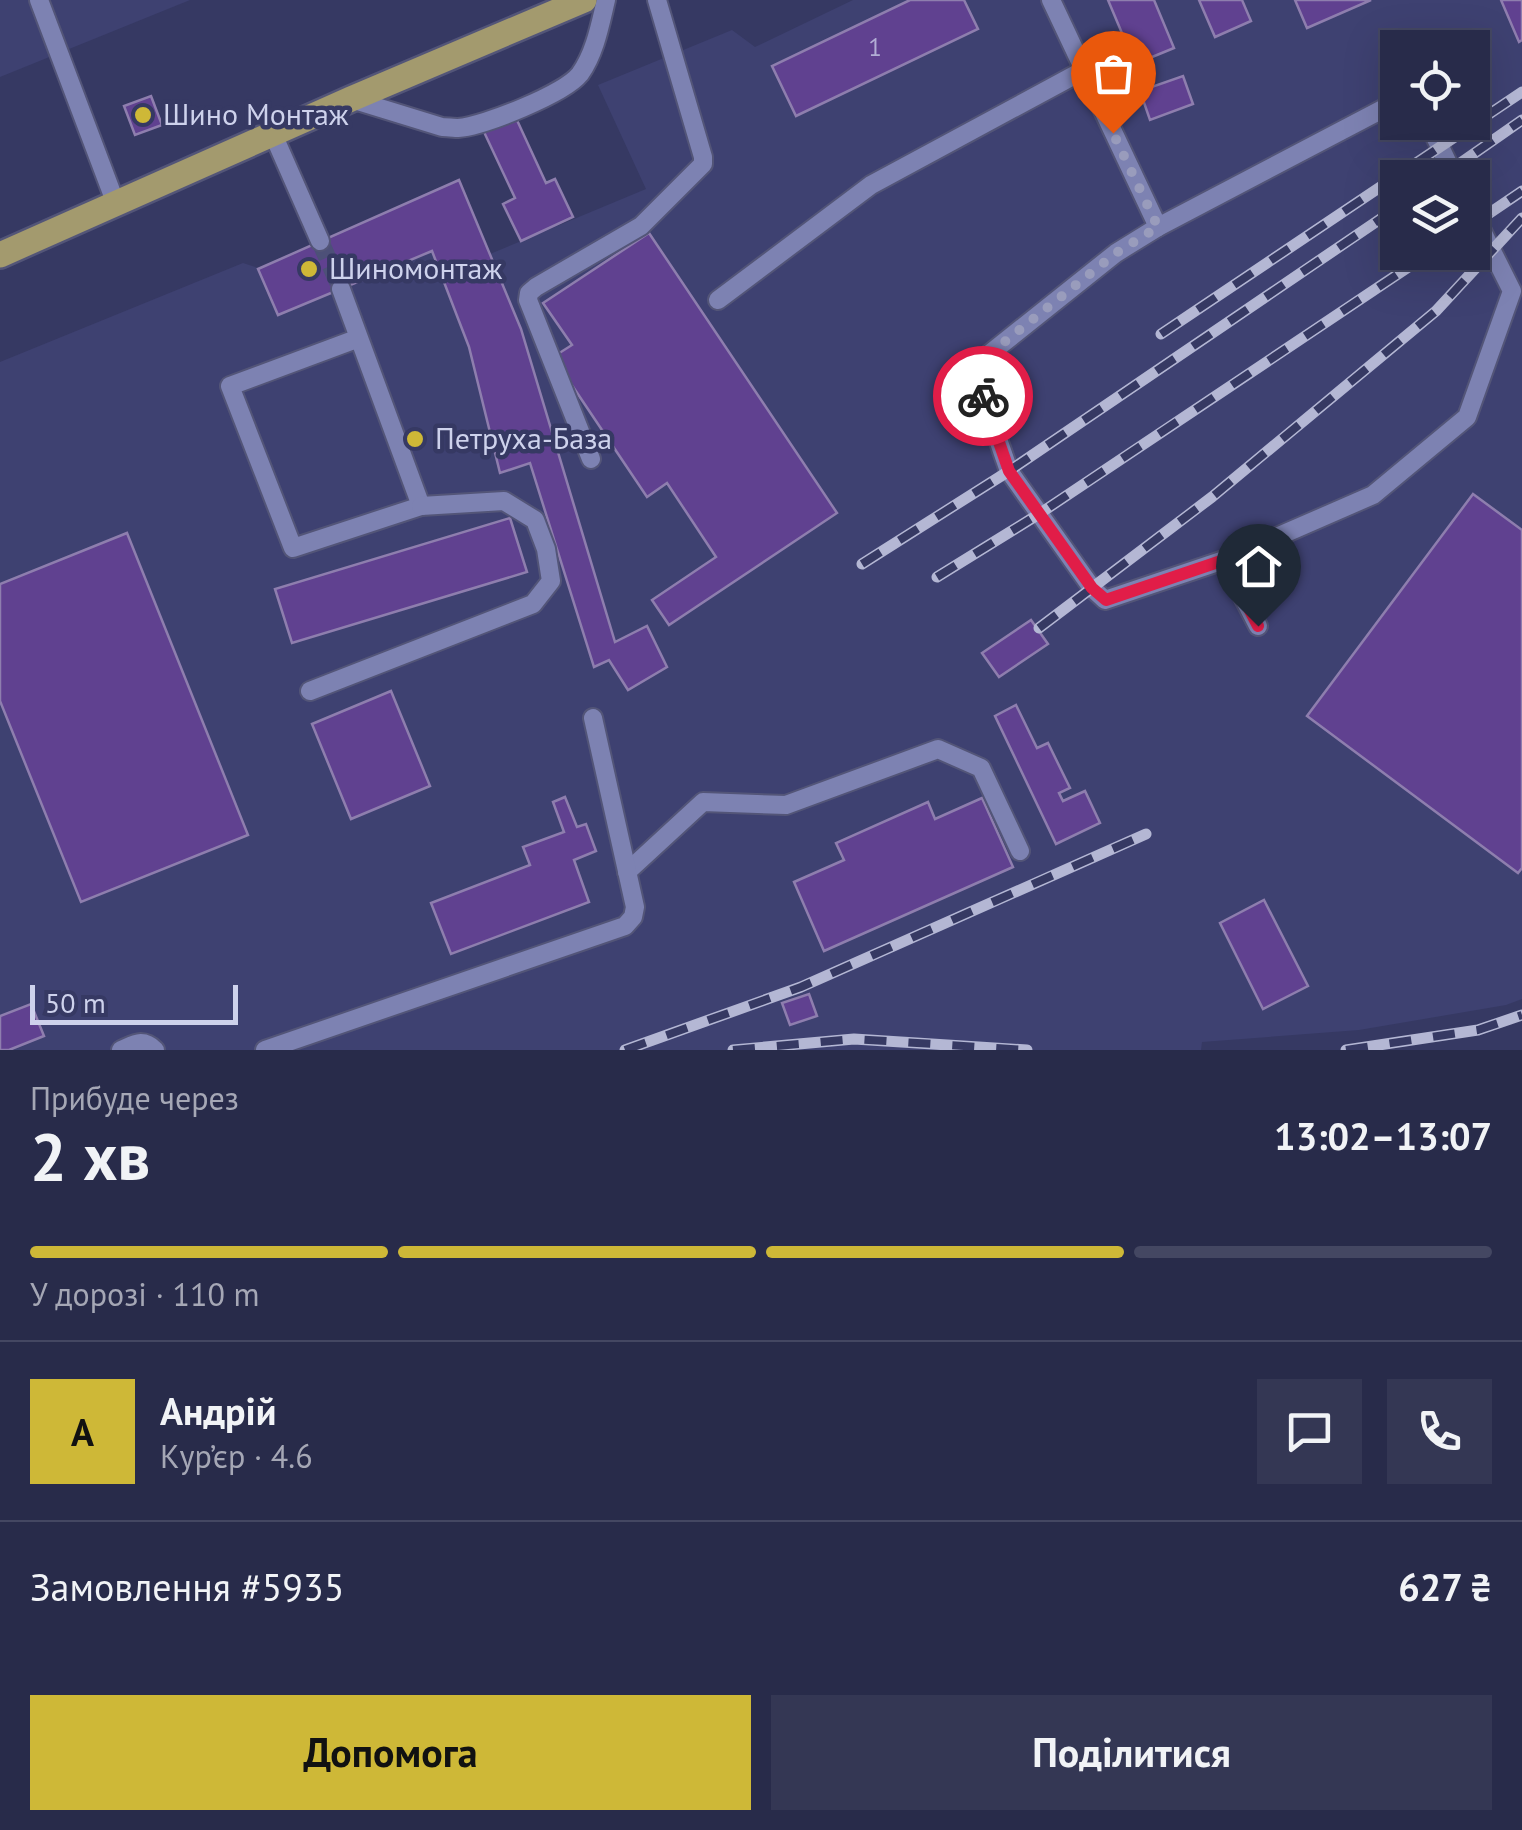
<!DOCTYPE html>
<html lang="uk">
<meta charset="utf-8">
<style>
body{margin:0;font-family:"PT Sans",sans-serif;background:#343754;color:#f1f3f6;height:100vh;display:flex;flex-direction:column;font-size:38px;white-space:nowrap}
*{box-sizing:border-box;margin:0}
p{font-size:32px;color:#a5a7b5}
.icon{flex:none;width:55px;height:55px;fill:none;stroke:currentColor;stroke-width:2;stroke-linecap:round;stroke-linejoin:round}
.map{position:relative;height:1050px;overflow:hidden}
.side{display:flex;flex-direction:column;background:#282b4a;flex:1}
.side>*{flex:none}
.tools{position:absolute;left:1380px;top:30px;display:grid;gap:20px}
.tools a{display:grid;place-items:center;width:110px;height:110px;border-radius:0px;background:#282b4a;box-shadow:0 10px 40px #0002,0 0 0 2px #444762;font-size:50px}
.scale{position:absolute;left:30px;bottom:25px;width:208px;box-sizing:border-box;padding-left:10px;border:5px solid #ced2ec;border-top:0;font-size:28px;line-height:35px;white-space:nowrap;color:#ced2ec;-webkit-text-stroke:8px #363963;paint-order:stroke}
.pin{position:absolute;display:grid;place-items:center;width:85px;height:85px;color:#fff;margin:-102px -42px;border-radius:50% 50% 50% 0;rotate:-45deg;box-shadow:0 0 10px #0007}
.pin .icon{rotate:45deg}
.courier{position:absolute;display:grid;place-items:center;width:100px;height:100px;margin:-50px;border:8px solid #e11d48;border-radius:50%;background:#fff;color:#222;box-shadow:0 2px 12px #0007}
.summary em{font-style:normal;font-weight:600}
.summary div{display:flex;flex-direction:column-reverse}
.summary{display:flex;align-items:center;justify-content:space-between;height:170px;padding:0 30px}
h1{font-size:65px;font-weight:600;line-height:75px}
.bar{display:grid;grid-template-columns:repeat(4,1fr);gap:15px 10px;align-content:center;height:120px;padding:0 30px}
.bar i{height:12px;border-radius:8px;background:#444762}
.bar .current{background:#ceb837}
.bar p{grid-column:span 4}
.line{display:flex;align-items:center;gap:25px;padding:0 30px;border-top:2px solid #444762}
.line div{flex:1}
.round{display:grid;place-items:center;flex:none;width:105px;height:105px;border-radius:0px;background:#343754}
.cta{display:flex;gap:20px;margin-top:auto;padding:20px 30px}
.cta a{flex:1;height:115px;border-radius:0px;background:#ceb837;color:#111;font-size:40px;font-weight:600;line-height:115px;text-align:center}
.cta a+a{background:#343754;color:#f1f3f6}
.map>svg:first-child{display:block}
.built{fill:#3e4171;fill-rule:evenodd}
.building{fill:#604190;stroke:#8e7eae;stroke-width:2.5}
.lines{fill:none;stroke-linecap:round;stroke-linejoin:round}
.minor-tunnel{stroke:#4d5078;stroke-width:18;stroke-dasharray:18 9;stroke-linecap:butt}
.minor-casing{stroke:#535578;stroke-width:22}
.major-casing{stroke:#535578;stroke-width:30}
.minor{stroke:#7d82b2;stroke-width:18}
.major{stroke:#a39a6e;stroke-width:25}
.rail-casing{stroke:#b4b7d4;stroke-width:11}
.rail{stroke:#363963;stroke-width:8;stroke-dasharray:22;stroke-linecap:butt}
.done{stroke:#999cbc;stroke-width:10;stroke-dasharray:0 18}
.route{stroke:#e11d48;stroke-width:12}
.poi-dot{fill:#ceb837;stroke:#363963;stroke-width:4}
.labels{text-anchor:middle;stroke-width:9;stroke-linejoin:round;paint-order:stroke}
.number-label{font-size:25px;fill:#b2aed5}
.poi-label{font-size:30px;fill:#ced2ec;stroke:#363963;text-anchor:start}
</style>
<div class="map">
<svg width="1522" height="1050" viewBox="0 0 1522 1050">
<rect width="100%" height="100%" fill="#363963"/>
<g class="built">
<polygon points="0,0 190,0 0,77"/>
<path d="M853,0H1522V999L1506,1005L1359,1030L1202,1042L1201,1050H0V362L243,263L258,268L459,180L490,254L646,189L598,85L732,30L755,47ZM1398,48H1472V122H1398ZM1398,178H1472V252H1398Z"/>
</g>
<g class="building">
<polygon points="910,0 964,0 978,29 796,116 772,66"/>
<polygon points="1108,0 1154,0 1174,48 1135,64"/>
<polygon points="1199,0 1242,0 1251,21 1215,37"/>
<polygon points="1295,0 1371,0 1307,28"/>
<polygon points="1501,0 1522,0 1522,40 1519,42"/>
<polygon points="1183,76 1193,104 1150,120 1140,91"/>
<polygon points="151,96 162,125 135,135 124,106"/>
<polygon points="516,118 546,183 555,179 573,217 521,241 503,204 515,198 484,132"/>
<polygon points="459,180 521,329 615,642 647,626 667,667 628,690 609,660 594,667 530,463 500,473 469,347 432,251 278,315 258,269"/>
<polygon points="649,233 837,513 669,625 652,600 716,557 667,483 647,497 553,357 572,345 543,303"/>
<polygon points="1473,494 1522,530 1522,868 1518,873 1307,716"/>
<polygon points="510,518 527,572 292,643 275,589"/>
<polygon points="127,533 248,835 81,902 0,701 0,584"/>
<polygon points="1031,620 1048,644 999,677 982,653"/>
<polygon points="391,691 430,786 351,819 312,724"/>
<polygon points="1016,705 1037,748 1048,743 1070,788 1059,793 1063,801 1085,791 1100,823 1056,844 995,716"/>
<polygon points="565,797 577,827 586,824 596,851 574,860 589,902 451,954 431,903 530,865 523,847 564,832 553,802"/>
<polygon points="982,798 1013,867 824,951 794,882 844,860 836,843 928,802 935,819"/>
<polygon points="1264,900 1308,986 1263,1009 1220,923"/>
<polygon points="809,994 817,1016 790,1025 782,1003"/>
<polygon points="31,1004 44,1036 9,1050 0,1050 0,1016"/>
</g>
<g class="lines">
<polyline class="minor-tunnel" points="320,241 341,289"/>
<g class="minor-casing">
<g id="minor">
<polyline points="39,0 116,204"/>
<polyline points="1051,0 1158,227"/>
<path d="M351,99L442,127C444,127 456,128 458,128C484,126 564,94 580,74C595,53 600,25 606,0"/>
<polyline points="1398,101 1158,227 1116,253 973,367 1009,471 1092,588 1105,600 1224,560 1373,495 1467,417 1512,291 1472,211"/>
<polyline points="1428,122 1455,178"/>
<polyline points="273,134 320,241"/>
<polyline points="341,289 421,506 293,548 230,386 359,338"/>
<polyline points="718,300 871,185 1084,70"/>
<polyline points="591,459 528,300 529,293 536,287 641,226 703,164 703,157 657,0"/>
<polyline points="1224,560 1258,626"/>
<polyline points="310,691 533,604 551,581 546,549 535,520 504,501 421,506"/>
<polyline points="627,872 703,802 786,805 938,749 981,768 1020,851"/>
<path d="M121,1050C135,1044 143,1038 155,1050"/>
<polyline points="265,1050 625,926 633,917 635,907 593,718"/>
</g>
</g>
<g class="major-casing">
<polyline id="major" points="0,255 351,99 584,0"/>
</g>
<use href="#minor" class="minor"/>
<use href="#major" class="major"/>
<g class="rail-casing">
<g id="rail">
<polyline points="1439,178 1522,120"/>
<polyline points="1472,225 1522,191"/>
<polyline points="1161,334 1522,92"/>
<polyline points="862,564 1009,471 1398,207"/>
<polyline points="937,577 1039,514 1431,252"/>
<polyline points="1039,628 1212,497 1436,311 1522,218"/>
<polyline points="625,1050 801,987 1146,834"/>
<polyline points="733,1050 854,1039 1027,1050"/>
<polyline points="1346,1050 1478,1030 1522,1015"/>
</g>
</g>
<use href="#rail" class="rail"/>
</g>
<g class="lines">
<polyline class="done" points="983,396 973,367 1116,253 1158,227 1113,133"/>
<polyline class="route" points="983,396 1009,471 1092,588 1106,600 1224,560 1258,626"/>
</g>
<g class="poi-dot">
<circle cx="143" cy="115" r="10"/>
<circle cx="309" cy="269" r="10"/>
<circle cx="415" cy="439" r="10"/>
</g>
<g class="labels">
<g class="number-label">
<text x="875" y="56">1</text>
</g>
<g class="poi-label">
<text x="163" y="125">Шино Монтаж</text>
<text x="329" y="279">Шиномонтаж</text>
<text x="435" y="449">Петруха-База</text>
</g>
</g>
</svg>
<div class="tools">
<a><svg class="icon" aria-label="locate" viewBox="0 0 24 24"><circle cx="12" cy="12" r="6"/><path d="M12 2v4M12 18v4M2 12h4M18 12h4"/></svg></a>
<a><svg class="icon" aria-label="layers" viewBox="0 0 24 24"><path d="M12 4l9 5-9 5-9-5zM3 14l9 5 9-5"/></svg></a>
</div>
<div class="scale">50 m</div>
<div class="pin" style="left:1113px;top:133px;background:#ea580c"><svg class="icon" aria-label="bag" viewBox="0 0 24 24"><path d="M5 8h14l-1 12H6zM9 8a3 3 0 0 1 6 0"/></svg></div>
<div class="pin" style="left:1258px;top:626px;background:#1f2937"><svg class="icon" aria-label="home" viewBox="0 0 24 24"><path d="M3 11l9-7 9 7M6 9v11h12V9"/></svg></div>
<div class="courier" style="left:983px;top:396px"><svg class="icon" aria-label="bike" viewBox="0 0 24 24"><circle cx="6" cy="16" r="4"/><circle cx="18" cy="16" r="4"/><path d="M6 16l4-8h5l3 8M10 8l3 8H6M13 5h3"/></svg></div>
</div>
<section class="side">
<div class="summary"><div><h1>2 хв</h1><p>Прибуде через</p></div><em>13:02–13:07</em></div>
<div class="bar"><i class="current"></i><i class="current"></i><i class="current"></i><i></i><p>У дорозі · 110 m</p></div>
<div class="line" style="height:180px"><b class="round" style="background:#ceb837;color:#111">А</b><div><b>Андрій</b><p>Кур’єр · 4.6</p></div><a class="round"><svg class="icon" aria-label="chat" viewBox="0 0 24 24"><path d="M4 5h16v11H9l-5 4z"/></svg></a><a class="round"><svg class="icon" aria-label="phone" viewBox="0 0 24 24"><path d="M5 4h4l2 5-3 2q2 4 5 5l2-3 5 2v4C11 20 4 13 5 4z"/></svg></a></div>
<div class="line" style="height:130px"><div>Замовлення #5935</div><b>627 ₴</b></div>
<div class="cta"><a>Допомога</a><a>Поділитися</a></div>
</section>
